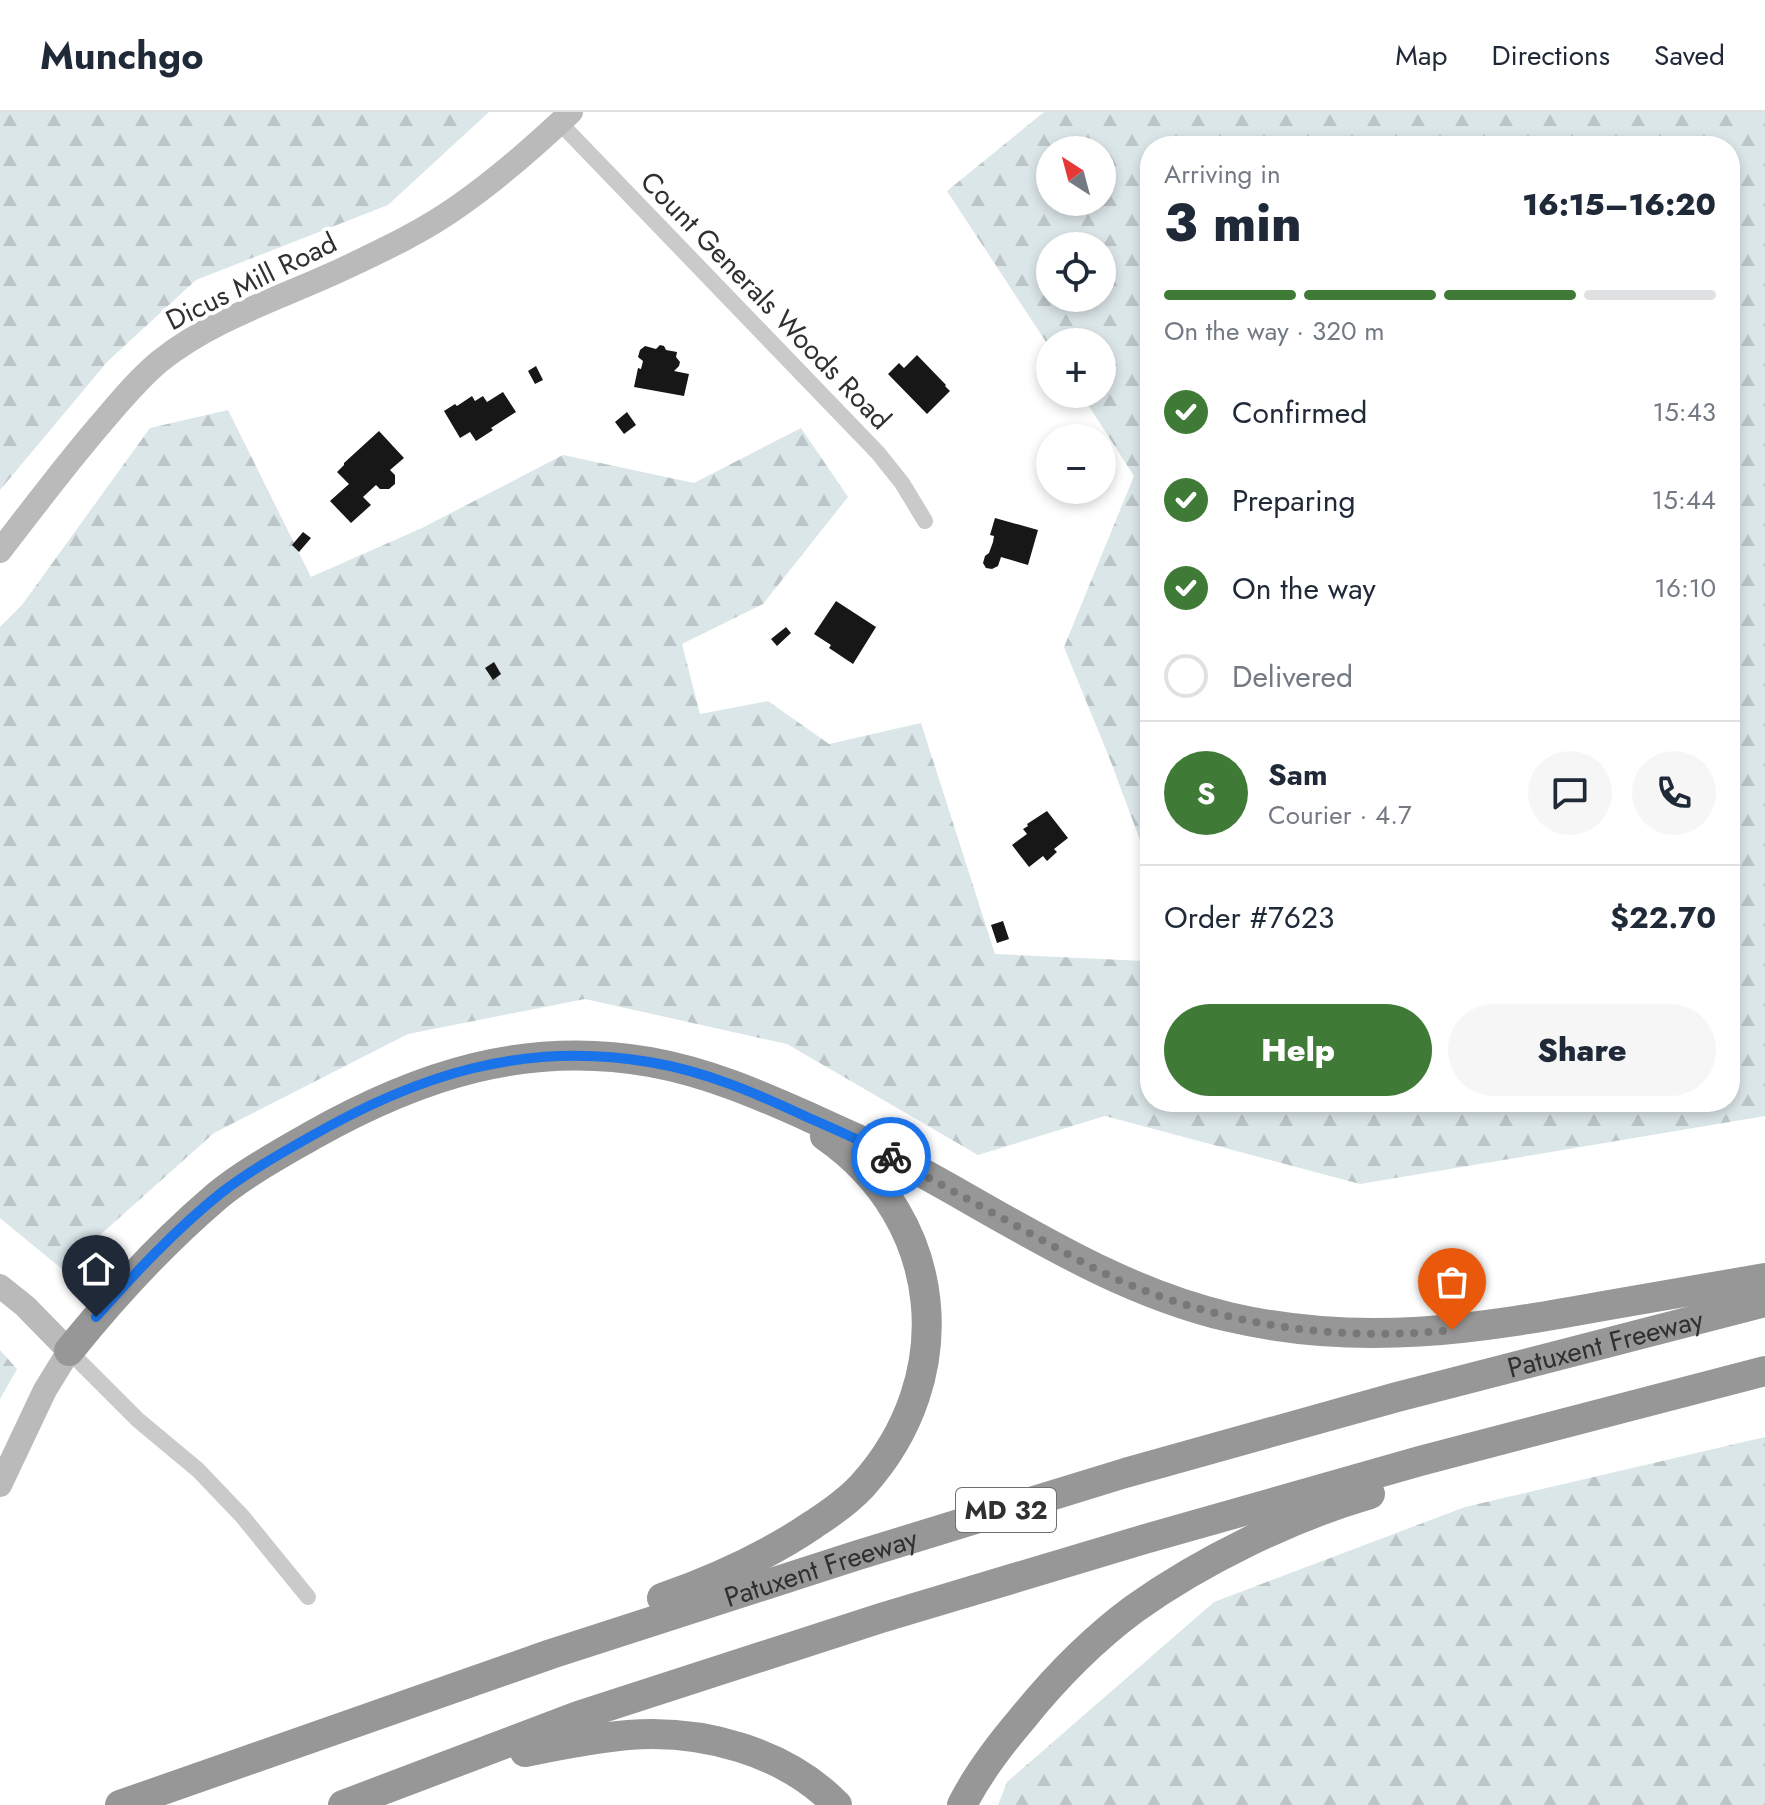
<!DOCTYPE html>
<meta charset="utf-8">
<style>
body{margin:0;font-family:Jost,sans-serif;background:#f6f6f7;color:#1f2937;height:100vh;display:flex;flex-direction:column;font-size:30px;white-space:nowrap}
*{box-sizing:border-box;margin:0}
p{font-size:26px;color:#747a83}
.icon{flex:none;width:44px;height:44px;fill:none;stroke:currentColor;stroke-width:2;stroke-linecap:round;stroke-linejoin:round}
.map{position:relative;flex:1;overflow:hidden}
.side{position:absolute;left:1140px;top:24px;width:600px;height:976px;display:flex;flex-direction:column;background:#fff;border-radius:32px;box-shadow:0 4px 12px #0003}
.side>*{flex:none}
.needle{width:52px;rotate:324deg}
.buttons{position:absolute;left:1036px;top:24px;display:grid;gap:16px}
.buttons a{display:grid;place-items:center;width:80px;height:80px;border-radius:50%;background:#fff;box-shadow:0 4px 12px #0003;font-size:40px}
.pin{position:absolute;display:grid;place-items:center;width:68px;height:68px;color:#fff;margin:-82px -34px;border-radius:50% 50% 50% 0;rotate:-45deg;box-shadow:0 0 8px #0007}
.pin .icon{rotate:45deg}
.courier{position:absolute;display:grid;place-items:center;width:80px;height:80px;margin:-40px;border:6px solid #1a73e8;border-radius:50%;background:#fff;color:#222;box-shadow:0 2px 10px #0007}
.overview em{font-style:normal;font-weight:800}
.overview div{display:flex;flex-direction:column-reverse}
.overview{display:flex;align-items:center;justify-content:space-between;height:136px;padding:0 24px}
h1{font-size:52px;font-weight:800;line-height:60px}
.bar{display:grid;grid-template-columns:repeat(4,1fr);gap:12px 8px;align-content:center;height:96px;padding:0 24px}
.bar i{height:10px;border-radius:6px;background:#e0e1e3}
.bar .current{background:#3f7b37}
.bar p{grid-column:span 4}
.line{display:flex;align-items:center;gap:20px;padding:0 24px;border-top:2px solid #e0e1e3}
.line div{flex:1}
.round{display:grid;place-items:center;flex:none;width:84px;height:84px;border-radius:42px;background:#f6f6f7}
ol{padding:0 24px;list-style:none}
li{display:flex;align-items:center;gap:24px;height:88px}
li p{margin-inline-start:auto}
li .icon{padding:8px;border-radius:50%;background:#3f7b37;color:#fff;stroke-width:4}
li:last-child{color:#747a83}
li i{width:44px;height:44px;border:4px solid #e0e1e3;border-radius:50%}
.action{display:flex;gap:16px;margin-top:auto;padding:16px 24px}
.action a{flex:1;height:92px;border-radius:48px;background:#3f7b37;color:#fff;font-size:32px;font-weight:800;line-height:92px;text-align:center}
.action a+a{background:#f6f6f7;color:#1f2937}
header{display:flex;align-items:center;gap:48px;box-sizing:border-box;height:112px;padding:0 40px;background:#fff;border-bottom:2px solid #e0e1e3}
header strong{font-size:38px}
nav{display:flex;gap:44px;margin-inline-start:auto;font-size:28px}
.map>svg:first-child{display:block}
.forest{fill:url(#forest-firs);fill-rule:evenodd}
.building{fill:#171717}
.lines{fill:none;stroke-linecap:round;stroke-linejoin:round}
.street{stroke:#cacaca;stroke-width:16}
.secondary{stroke:#bababa;stroke-width:24}
.highway{stroke:#979797;stroke-width:30}
.done{stroke:#787878;stroke-width:8;stroke-dasharray:0 14.4}
.route{stroke:#1a73e8;stroke-width:10}
.labels{text-anchor:middle;stroke-width:8;stroke-linejoin:round;paint-order:stroke}
.shield{fill:#fff;stroke:#6e6e6e;stroke-width:2}
.shield-label{font-size:26px;font-weight:bold;fill:#303030}
.street-label{font-size:28px;fill:#303030;stroke:#fff}
</style>
<header>
<strong>Munchgo</strong>
<nav><a>Map</a><a>Directions</a><a>Saved</a></nav>
</header>
<div class="map">
<svg width="1765" height="1693" viewBox="0 0 1765 1693">
<defs>
<pattern id="forest-firs" width="22" height="20" patternUnits="userSpaceOnUse" patternTransform="scale(2)"><rect width="22" height="20" fill="#dbe6e9"/><path d="M5 1l3.5 6h-7zM16 11l3.5 6h-7z" fill="#bcc6c8"/></pattern>
</defs>
<rect width="100%" height="100%" fill="#fff"/>
<g class="forest">
<polygon points="0,0 489,0 388,93 196,168 108,249 0,378"/>
<path d="M1044,0H1765V1004L1360,1072L1105,1004L978,1043L787,932L585,887L408,922L214,1021L62,1157L0,1106V515L22,493L150,316L228,298L311,465L422,416L563,343L694,371L801,316L848,385L763,492L682,532L700,602L768,589L829,632L921,611L995,842L1144,849L1150,829V990H1730V34H1150V755L1111,650L1064,535L1134,364L1081,282H1102V230H1050V236L947,79ZM1050,38H1102V90H1050ZM1050,134H1102V186H1050Z"/>
<polygon points="0,1238 17,1257 0,1287"/>
<polygon points="1765,1325 1765,1693 998,1693 1007,1670 1214,1490 1465,1395"/>
</g>
<g class="building">
<polygon points="660,233 664,234 666,238 677,240 676,245 680,250 679,254 674,259 689,262 684,284 634,275 638,256 641,257 643,249 638,245 640,238 645,234 656,237"/>
<polygon points="917,243 946,273 945,274 950,279 927,302 888,262 899,251 904,256"/>
<polygon points="536,254 543,268 535,272 528,259"/>
<polygon points="503,280 516,300 491,316 493,318 476,329 470,320 460,326 444,299 455,292 457,294 472,284 475,289 483,284 487,290"/>
<polygon points="627,300 636,313 624,322 615,310"/>
<polygon points="379,319 404,346 390,358 395,363 395,372 389,377 380,377 376,373 363,385 371,393 351,411 330,389 349,372 337,360 344,353 344,351"/>
<polygon points="995,406 1038,418 1028,453 1001,445 998,454 992,457 986,456 983,451 985,444 989,441 993,430 994,424 990,423"/>
<polygon points="303,420 311,426 299,440 292,433"/>
<polygon points="836,489 876,515 853,552 829,536 831,533 814,522"/>
<polygon points="786,515 791,521 777,534 771,527"/>
<polygon points="494,550 501,562 493,568 485,556"/>
<polygon points="1047,699 1068,726 1054,737 1057,740 1047,749 1043,744 1029,755 1012,733 1027,722 1023,717 1028,714 1027,712"/>
<polygon points="1003,809 1009,827 997,831 991,813"/>
</g>
<g class="lines">
<g class="street">
<polyline points="560,11 878,341 902,371 925,409"/>
<polyline points="69,1239 138,1308 198,1358 242,1404 308,1485"/>
</g>
<g class="secondary">
<path d="M0,439C32,397 64,355 98,315C117,293 137,268 160,249C214,206 281,186 343,157C383,138 424,119 460,93C500,65 536,33 571,0"/>
<polyline points="0,1174 25,1194 69,1239 45,1278 0,1373"/>
</g>
<g class="highway">
<path d="M69,1239C114,1183 162,1131 217,1084C245,1061 280,1042 311,1024C419,963 526,928 650,950C706,960 758,982 809,1005C828,1014 849,1023 868,1032C988,1092 1097,1174 1229,1205C1362,1236 1477,1217 1609,1193C1661,1184 1713,1175 1765,1166"/>
<path d="M662,1486C716,1467 767,1444 814,1412C831,1401 848,1389 862,1374C960,1266 946,1108 825,1024"/>
<path d="M525,1640C559,1633 593,1626 628,1623C701,1617 785,1639 837,1693"/>
<path id="s1" d="M120,1693L551,1542L855,1444L1125,1361L1397,1285L1765,1190"/>
<polyline points="343,1693 578,1604 881,1506 1145,1427 1420,1349 1765,1259"/>
<path d="M962,1693C977,1663 999,1634 1021,1608C1054,1567 1092,1528 1134,1497C1201,1449 1291,1405 1370,1382"/>
</g>
</g>
<g class="lines">
<path class="done" d="M891,1045C938,1071 984,1096 1031,1122C1061,1138 1091,1156 1123,1170C1228,1214 1339,1230 1452,1218"/>
<path class="route" d="M96,1205C135,1161 175,1118 221,1081C248,1060 278,1043 308,1026C417,963 522,929 649,950C705,959 758,982 809,1006C837,1018 865,1030 891,1045"/>
</g>
<g class="labels">
<rect class="shield" x="956" y="1376" width="100" height="44" rx="6"/>
<g class="shield-label">
<text x="1006" y="1407">MD 32</text>
</g>
<g class="street-label">
<text transform="translate(251 169) rotate(-26)" y="10">Dicus Mill Road</text>
<text transform="translate(766 188) rotate(46)" y="10">Count Generals Woods Road</text>
<text dy="10" stroke="none"><textPath href="#s1" startOffset="1556">Patuxent Freeway</textPath></text>
<text dy="10" stroke="none"><textPath href="#s1" startOffset="740">Patuxent Freeway</textPath></text>
</g>
</g>
</svg>
<div class="buttons">
<a><svg class="needle" viewBox="-14 -14 28 28"><path d="M0-13l5 13h-10z" fill="#e53935"/><path d="M0 13l5-13h-10z" fill="#747a83"/></svg></a>
<a><svg class="icon" aria-label="locate" viewBox="0 0 24 24"><circle cx="12" cy="12" r="6"/><path d="M12 2v4M12 18v4M2 12h4M18 12h4"/></svg></a>
<a>+</a>
<a>−</a>
</div>
<div class="pin" style="left:1452px;top:1218px;background:#ea580c"><svg class="icon" aria-label="bag" viewBox="0 0 24 24"><path d="M5 8h14l-1 12H6zM9 8a3 3 0 0 1 6 0"/></svg></div>
<div class="pin" style="left:96px;top:1205px;background:#1f2937"><svg class="icon" aria-label="home" viewBox="0 0 24 24"><path d="M3 11l9-7 9 7M6 9v11h12V9"/></svg></div>
<div class="courier" style="left:891px;top:1045px"><svg class="icon" aria-label="bike" viewBox="0 0 24 24"><circle cx="6" cy="16" r="4"/><circle cx="18" cy="16" r="4"/><path d="M6 16l4-8h5l3 8M10 8l3 8H6M13 5h3"/></svg></div>
<section class="side">
<div class="overview"><div><h1>3 min</h1><p>Arriving in</p></div><em>16:15–16:20</em></div>
<div class="bar"><i class="current"></i><i class="current"></i><i class="current"></i><i></i><p>On the way · 320 m</p></div>
<ol>
<li><svg class="icon" aria-label="check" viewBox="0 0 24 24"><path d="M5 12l5 5 9-10"/></svg>Confirmed<p>15:43</p></li>
<li><svg class="icon" aria-label="check" viewBox="0 0 24 24"><path d="M5 12l5 5 9-10"/></svg>Preparing<p>15:44</p></li>
<li><svg class="icon" aria-label="check" viewBox="0 0 24 24"><path d="M5 12l5 5 9-10"/></svg>On the way<p>16:10</p></li>
<li><i></i>Delivered</li>
</ol>
<div class="line" style="height:144px"><b class="round" style="background:#3f7b37;color:#fff">S</b><div><b>Sam</b><p>Courier · 4.7</p></div><a class="round"><svg class="icon" aria-label="chat" viewBox="0 0 24 24"><path d="M4 5h16v11H9l-5 4z"/></svg></a><a class="round"><svg class="icon" aria-label="phone" viewBox="0 0 24 24"><path d="M5 4h4l2 5-3 2q2 4 5 5l2-3 5 2v4C11 20 4 13 5 4z"/></svg></a></div>
<div class="line" style="height:104px"><div>Order #7623</div><b>$22.70</b></div>
<div class="action"><a>Help</a><a>Share</a></div>
</section>
</div>
